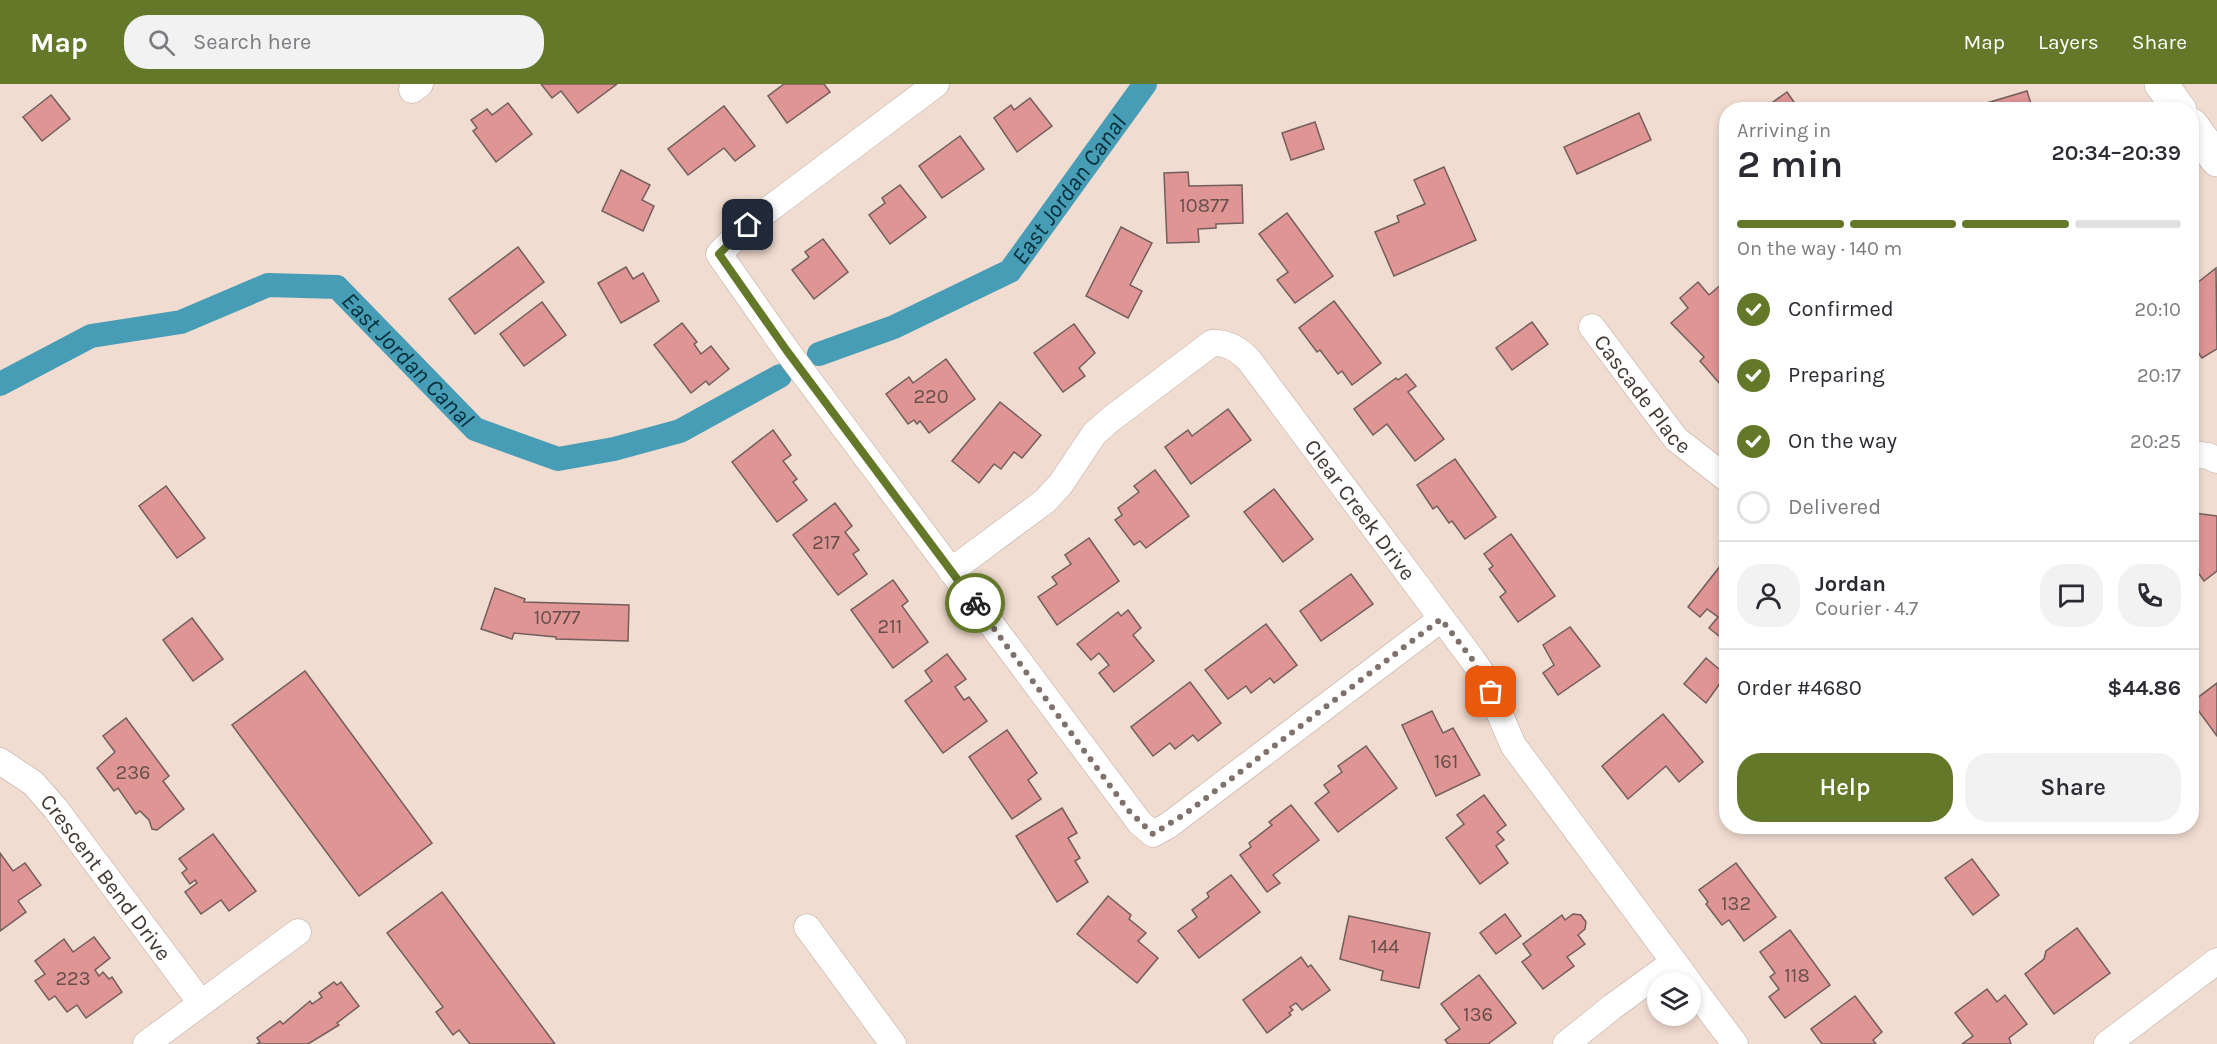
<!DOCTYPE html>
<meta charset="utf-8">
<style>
body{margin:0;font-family:Karla,sans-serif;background:#f2f2f3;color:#2b2b33;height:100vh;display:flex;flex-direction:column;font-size:22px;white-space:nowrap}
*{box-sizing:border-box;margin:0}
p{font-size:20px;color:#7c7c81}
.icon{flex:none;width:33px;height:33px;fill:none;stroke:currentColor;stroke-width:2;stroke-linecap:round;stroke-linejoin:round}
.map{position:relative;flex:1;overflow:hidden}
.details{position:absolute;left:1719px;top:18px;width:480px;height:732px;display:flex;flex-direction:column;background:#fff;border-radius:24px;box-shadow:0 3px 9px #0003}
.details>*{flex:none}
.fabs{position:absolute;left:1647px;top:888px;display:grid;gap:12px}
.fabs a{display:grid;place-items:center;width:54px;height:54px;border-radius:50%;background:#fff;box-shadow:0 3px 9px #0003;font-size:30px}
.pin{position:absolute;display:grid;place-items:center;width:51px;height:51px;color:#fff;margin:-26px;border-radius:12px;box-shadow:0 3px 9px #0006}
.courier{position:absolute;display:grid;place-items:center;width:60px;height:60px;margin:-30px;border:4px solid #637929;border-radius:50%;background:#fff;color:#222;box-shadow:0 2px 8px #0007}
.headline em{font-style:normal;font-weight:600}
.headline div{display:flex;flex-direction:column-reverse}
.headline{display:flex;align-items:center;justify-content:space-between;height:102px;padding:0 18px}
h1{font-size:39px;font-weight:600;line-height:45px}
.bar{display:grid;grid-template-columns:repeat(4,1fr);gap:9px 6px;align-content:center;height:72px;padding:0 18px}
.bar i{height:8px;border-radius:4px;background:#e1e1e2}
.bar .selected{background:#637929}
.bar p{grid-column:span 4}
.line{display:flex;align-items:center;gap:15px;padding:0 18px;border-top:2px solid #e1e1e2}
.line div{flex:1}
.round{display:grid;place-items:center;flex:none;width:63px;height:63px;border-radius:24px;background:#f2f2f3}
ol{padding:0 18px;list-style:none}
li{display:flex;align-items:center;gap:18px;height:66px}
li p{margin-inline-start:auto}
li .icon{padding:6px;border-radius:50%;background:#637929;color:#fff;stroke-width:4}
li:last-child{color:#7c7c81}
li i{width:33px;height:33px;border:3px solid #e1e1e2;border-radius:50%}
.button{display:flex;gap:12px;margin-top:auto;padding:12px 18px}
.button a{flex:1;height:69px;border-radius:24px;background:#637929;color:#fff;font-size:24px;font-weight:600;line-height:69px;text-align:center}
.button a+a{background:#f2f2f3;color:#2b2b33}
header{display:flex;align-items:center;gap:36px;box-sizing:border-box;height:84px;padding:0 30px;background:#637929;color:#fff}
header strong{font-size:28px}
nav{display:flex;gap:33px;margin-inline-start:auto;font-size:21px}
.search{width:420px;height:54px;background:#f2f2f3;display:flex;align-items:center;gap:15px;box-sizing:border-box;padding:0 21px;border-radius:24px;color:#7c7c81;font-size:22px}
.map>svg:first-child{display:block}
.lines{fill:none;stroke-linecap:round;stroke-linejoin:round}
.canal{stroke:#479db5;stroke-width:24}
.building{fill:#de9594;stroke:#735e5d;stroke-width:1.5}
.street-casing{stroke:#bca79d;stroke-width:27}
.secondary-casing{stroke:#bca79d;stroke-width:34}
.street{stroke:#fff;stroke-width:26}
.secondary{stroke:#fff;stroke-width:33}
.done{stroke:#7f716b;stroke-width:6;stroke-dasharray:0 10.8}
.route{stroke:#637929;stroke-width:8}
.labels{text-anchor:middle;stroke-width:4.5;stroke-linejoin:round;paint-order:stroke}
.number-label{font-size:20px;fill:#684f4c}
.street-label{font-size:22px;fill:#413834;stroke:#ffe9de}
.water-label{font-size:24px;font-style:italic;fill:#052f3a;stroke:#ffe9de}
</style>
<header>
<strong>Map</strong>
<div class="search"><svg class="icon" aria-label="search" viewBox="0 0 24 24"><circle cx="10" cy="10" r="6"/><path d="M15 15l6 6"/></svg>Search here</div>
<nav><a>Map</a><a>Layers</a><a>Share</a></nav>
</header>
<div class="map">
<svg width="2217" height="960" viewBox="0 0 2217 960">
<rect width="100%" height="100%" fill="#f1dcd1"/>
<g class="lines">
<g class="canal">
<path id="s1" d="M819,270L894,243L1010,187L1145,0"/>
<path id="s2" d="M0,300L91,252L181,238L268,201L337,203L475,345L558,375L614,365L680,347L780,292"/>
</g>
</g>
<g class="building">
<polygon points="541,0 617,0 578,29 561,7 552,14"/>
<polygon points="784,0 824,0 830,8 787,39 768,12"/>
<polygon points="2027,7 2033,26 1982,26 1980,21"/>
<polygon points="1787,8 1798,24 1796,26 1762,26"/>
<polygon points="51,11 70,35 42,57 23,33"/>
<polygon points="1030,14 1052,42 1017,68 994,34 1011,21 1014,26"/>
<polygon points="508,19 532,50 496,78 473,47 477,44 471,36 487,25 492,31"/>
<polygon points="724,22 755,62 735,77 724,64 688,91 668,65"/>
<polygon points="1639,29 1651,56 1577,90 1564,63"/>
<polygon points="1315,38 1324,65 1291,76 1282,49"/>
<polygon points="960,52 984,85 942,114 919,82"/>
<polygon points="1444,83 1476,156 1394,192 1375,148 1399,138 1397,132 1425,120 1414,96"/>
<polygon points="621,86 650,101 642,116 654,122 643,147 602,127"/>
<polygon points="1188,88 1189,102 1242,101 1243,139 1216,140 1216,144 1198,145 1199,158 1167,159 1164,89"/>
<polygon points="900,101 926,133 890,160 869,131 885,119 882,114"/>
<polygon points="1287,129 1333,192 1295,219 1277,196 1288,188 1259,150"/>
<polygon points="1121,143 1152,159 1130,201 1142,207 1128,234 1086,212"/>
<polygon points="823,155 848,188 814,215 792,186 809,173 805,168"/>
<polygon points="518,163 544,198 475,250 449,215"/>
<polygon points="626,183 633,195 643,189 659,217 621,239 598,199"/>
<polygon points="2216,184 2217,265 2202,274 2192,260 2192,203"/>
<polygon points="1698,198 1709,211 1723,199 1726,204 1726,295 1720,300 1700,277 1704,273 1671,239 1688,224 1680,214"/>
<polygon points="1334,217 1381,279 1352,301 1342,287 1338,290 1320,266 1317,268 1299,244"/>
<polygon points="542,218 566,251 524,282 500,250"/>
<polygon points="1532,238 1548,260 1512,286 1496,264"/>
<polygon points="682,239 697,258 694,260 701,270 711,262 729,285 709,301 706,297 691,309 654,261"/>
<polygon points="1074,240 1095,269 1079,284 1085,292 1063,308 1034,269"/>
<polygon points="946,275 975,315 929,349 920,337 917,340 914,336 908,340 886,310 909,293 913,299"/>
<polygon points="1406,290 1416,302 1408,308 1444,355 1415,377 1387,340 1373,351 1354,325 1396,294 1398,296"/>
<polygon points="1000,318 1041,351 1022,374 1014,368 1001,385 994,380 979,399 952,377"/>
<polygon points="1228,325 1251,356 1191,400 1165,363 1188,346 1192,352"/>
<polygon points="773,346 791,371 783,377 797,395 793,398 807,416 777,438 732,378"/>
<polygon points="1455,375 1496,433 1465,455 1452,437 1449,439 1437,422 1433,425 1417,401"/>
<polygon points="1155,386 1189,432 1146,464 1140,457 1134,461 1115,436 1122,431 1118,424 1139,408 1134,402"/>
<polygon points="166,402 205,454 177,474 139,422"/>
<polygon points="1274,405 1313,455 1283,478 1244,428"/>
<polygon points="835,419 852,442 845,448 859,466 853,470 867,490 838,511 793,451"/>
<polygon points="2194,429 2217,432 2217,487 2204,497 2192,480 2192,440"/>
<polygon points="1511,450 1555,512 1518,538 1500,513 1506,508 1489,485 1493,482 1484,470"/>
<polygon points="1089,454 1119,497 1057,541 1038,513 1057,500 1052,493 1071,480 1065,471"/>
<polygon points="1721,481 1726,486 1725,557 1709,544 1718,533 1707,525 1700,533 1688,523"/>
<polygon points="1351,490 1373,520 1321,557 1300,527"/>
<polygon points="893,496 908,517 902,522 928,558 893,584 851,526"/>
<polygon points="495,504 525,515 524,518 629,521 628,557 556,555 556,553 514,549 512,555 481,545"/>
<polygon points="1128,526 1141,544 1133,551 1154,577 1114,608 1099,589 1109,581 1099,569 1091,576 1077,560 1118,528 1121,532"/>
<polygon points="192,534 223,575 193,597 163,556"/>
<polygon points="1266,540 1297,581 1274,599 1270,594 1251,609 1246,602 1228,615 1205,586"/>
<polygon points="1570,543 1600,582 1558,611 1543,589 1554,581 1543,561"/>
<polygon points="947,570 966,595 955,603 964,616 969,613 987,637 943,669 905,617 932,597 925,587"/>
<polygon points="1706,574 1726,591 1706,619 1684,600"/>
<polygon points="305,587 432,759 359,812 232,641"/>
<polygon points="1190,598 1221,639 1198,657 1193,651 1175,665 1170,659 1153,672 1131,643"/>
<polygon points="2217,599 2217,652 2192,618"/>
<polygon points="1432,627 1443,649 1453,644 1480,691 1436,712 1402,641"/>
<polygon points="1663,630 1703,678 1679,698 1666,682 1628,715 1602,682"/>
<polygon points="126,634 169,692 163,697 184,725 157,746 152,745 149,736 140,727 136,730 118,704 114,707 97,684 115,668 103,652"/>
<polygon points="1007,646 1037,689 1028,696 1041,715 1012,735 969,673"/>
<polygon points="1366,662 1397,704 1338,748 1315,719 1329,708 1324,701 1342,688 1338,682"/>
<polygon points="1484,711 1506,741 1497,748 1504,756 1496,762 1508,779 1480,800 1446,754 1464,740 1457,731"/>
<polygon points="1291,721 1319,756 1273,791 1280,799 1267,808 1240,771 1251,763 1249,759 1272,741 1269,738"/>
<polygon points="1062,724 1077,749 1068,754 1080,774 1075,777 1088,798 1057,818 1016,752"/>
<polygon points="213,750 256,807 229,827 221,816 201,830 185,808 197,799 195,796 190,800 182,789 187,785 179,775"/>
<polygon points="0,769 13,787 25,779 41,801 18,817 26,828 0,847"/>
<polygon points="1972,775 1999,811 1973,831 1945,794"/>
<polygon points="1736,779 1776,833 1744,857 1729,836 1722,841 1706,820 1708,818 1699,806"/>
<polygon points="1231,791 1260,828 1199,874 1178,847 1197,833 1192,826 1209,813 1207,809"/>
<polygon points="442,808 555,960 470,960 459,946 453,951 436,928 443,923 387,849"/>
<polygon points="1108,812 1131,831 1129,835 1146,849 1138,857 1158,874 1137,899 1077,850"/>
<polygon points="1505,830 1521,852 1496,870 1480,849"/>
<polygon points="1573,830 1581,831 1586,838 1585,845 1578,851 1585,860 1567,873 1574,882 1543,905 1522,878 1531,871 1523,860 1562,831 1565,836"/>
<polygon points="1349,832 1430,849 1419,904 1381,896 1383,887 1340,875"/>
<polygon points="2077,844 2110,889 2054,930 2025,890 2044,875 2046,867"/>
<polygon points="1790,846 1830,901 1785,934 1769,913 1779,905 1770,893 1775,889 1760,868"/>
<polygon points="94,853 110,874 95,886 99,892 103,888 109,895 112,893 122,908 86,934 77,921 67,928 55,912 49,916 35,897 45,890 35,877 64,855 73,868"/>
<polygon points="1301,873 1308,883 1311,881 1330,906 1302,926 1296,919 1290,923 1293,926 1289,929 1291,931 1267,949 1243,916"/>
<polygon points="1479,891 1516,939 1488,960 1448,960 1445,956 1460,945 1441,920"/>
<polygon points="334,898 337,901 341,898 359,922 337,939 339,941 308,960 257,960 260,958 257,954 280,937 283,940 310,917 312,920 322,913 319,909"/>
<polygon points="1987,905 1997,918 2005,911 2027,940 2009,954 2011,960 1962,960 1973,952 1955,929"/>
<polygon points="1855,912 1882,948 1873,956 1876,960 1822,960 1811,945"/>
</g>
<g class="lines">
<g class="street-casing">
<g id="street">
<polyline points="936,0 748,141 719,170 787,267 1140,739 1153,750 1169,741 1441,535"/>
<polyline points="412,6 420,0"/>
<path id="s3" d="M1592,243L1676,355L1726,394"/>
<polyline points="2192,370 2208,372 2217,376"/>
<path id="s4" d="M951,487L1045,417L1060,401L1094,350L1111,335L1212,259C1227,258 1238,265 1249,276L1472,575L1483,591L1513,661L1689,898"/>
<path id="s5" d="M0,677L33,699L55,724L201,919"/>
<polyline points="807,843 893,960"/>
<polyline points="1690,900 1735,960"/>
<polyline points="146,960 298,848"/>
<polyline points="1566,960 1612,923 1674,878"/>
<polyline points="2107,960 2217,877"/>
</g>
</g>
<g class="secondary-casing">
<g id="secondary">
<polyline points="2161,0 2180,26"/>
<polyline points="2192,41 2217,76"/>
</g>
</g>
<use href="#street" class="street"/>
<use href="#secondary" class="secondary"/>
</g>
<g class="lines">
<polyline class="done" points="975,519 1128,726 1153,750 1185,730 1441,535 1472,575 1491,608"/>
<polyline class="route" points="748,141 719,170 787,267 975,519"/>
</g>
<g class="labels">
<g class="number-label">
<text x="1204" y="128">10877</text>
<text x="931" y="319">220</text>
<text x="826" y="465">217</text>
<text x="557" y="540">10777</text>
<text x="890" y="549">211</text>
<text x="1446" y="684">161</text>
<text x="133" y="695">236</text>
<text x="1736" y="826">132</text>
<text x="1385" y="869">144</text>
<text x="1797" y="898">118</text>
<text x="73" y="901">223</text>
<text x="1478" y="937">136</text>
</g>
<g class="street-label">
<text dy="8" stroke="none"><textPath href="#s3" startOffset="84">Cascade Place</textPath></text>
<text dy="8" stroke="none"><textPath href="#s4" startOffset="578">Clear Creek Drive</textPath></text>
<text dy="8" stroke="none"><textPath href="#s5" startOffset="159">Crescent Bend Drive</textPath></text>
</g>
<g class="water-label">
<text dy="8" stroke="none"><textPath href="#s1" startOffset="309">East Jordan Canal</textPath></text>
<text dy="8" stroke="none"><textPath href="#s2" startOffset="459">East Jordan Canal</textPath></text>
</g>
</g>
</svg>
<div class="fabs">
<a><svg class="icon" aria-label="layers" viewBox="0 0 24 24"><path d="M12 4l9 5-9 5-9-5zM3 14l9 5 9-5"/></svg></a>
</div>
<div class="pin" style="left:1491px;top:608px;background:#ea580c"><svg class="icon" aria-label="bag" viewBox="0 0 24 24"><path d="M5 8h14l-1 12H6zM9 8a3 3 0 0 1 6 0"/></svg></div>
<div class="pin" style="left:748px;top:141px;background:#1f2937"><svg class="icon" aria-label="home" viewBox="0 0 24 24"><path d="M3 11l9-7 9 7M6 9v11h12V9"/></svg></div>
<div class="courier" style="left:975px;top:519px"><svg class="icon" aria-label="bike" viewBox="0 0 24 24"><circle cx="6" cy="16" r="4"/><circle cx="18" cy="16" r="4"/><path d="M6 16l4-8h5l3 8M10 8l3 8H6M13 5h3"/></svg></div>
<section class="details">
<div class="headline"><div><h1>2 min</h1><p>Arriving in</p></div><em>20:34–20:39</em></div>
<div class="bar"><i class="selected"></i><i class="selected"></i><i class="selected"></i><i></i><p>On the way · 140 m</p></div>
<ol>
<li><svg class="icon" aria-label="check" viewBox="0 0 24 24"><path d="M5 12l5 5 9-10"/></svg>Confirmed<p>20:10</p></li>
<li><svg class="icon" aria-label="check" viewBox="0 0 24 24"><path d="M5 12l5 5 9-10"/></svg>Preparing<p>20:17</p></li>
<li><svg class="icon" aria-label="check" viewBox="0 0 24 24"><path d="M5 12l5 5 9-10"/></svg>On the way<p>20:25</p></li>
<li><i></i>Delivered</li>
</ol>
<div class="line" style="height:108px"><a class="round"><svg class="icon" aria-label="person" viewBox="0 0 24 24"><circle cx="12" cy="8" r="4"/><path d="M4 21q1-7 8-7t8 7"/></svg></a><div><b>Jordan</b><p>Courier · 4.7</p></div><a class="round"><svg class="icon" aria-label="chat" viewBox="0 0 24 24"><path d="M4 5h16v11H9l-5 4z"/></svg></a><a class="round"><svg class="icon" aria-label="phone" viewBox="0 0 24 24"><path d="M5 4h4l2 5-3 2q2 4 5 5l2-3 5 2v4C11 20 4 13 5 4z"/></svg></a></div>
<div class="line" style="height:78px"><div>Order #4680</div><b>$44.86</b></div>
<div class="button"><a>Help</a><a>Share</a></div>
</section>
</div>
